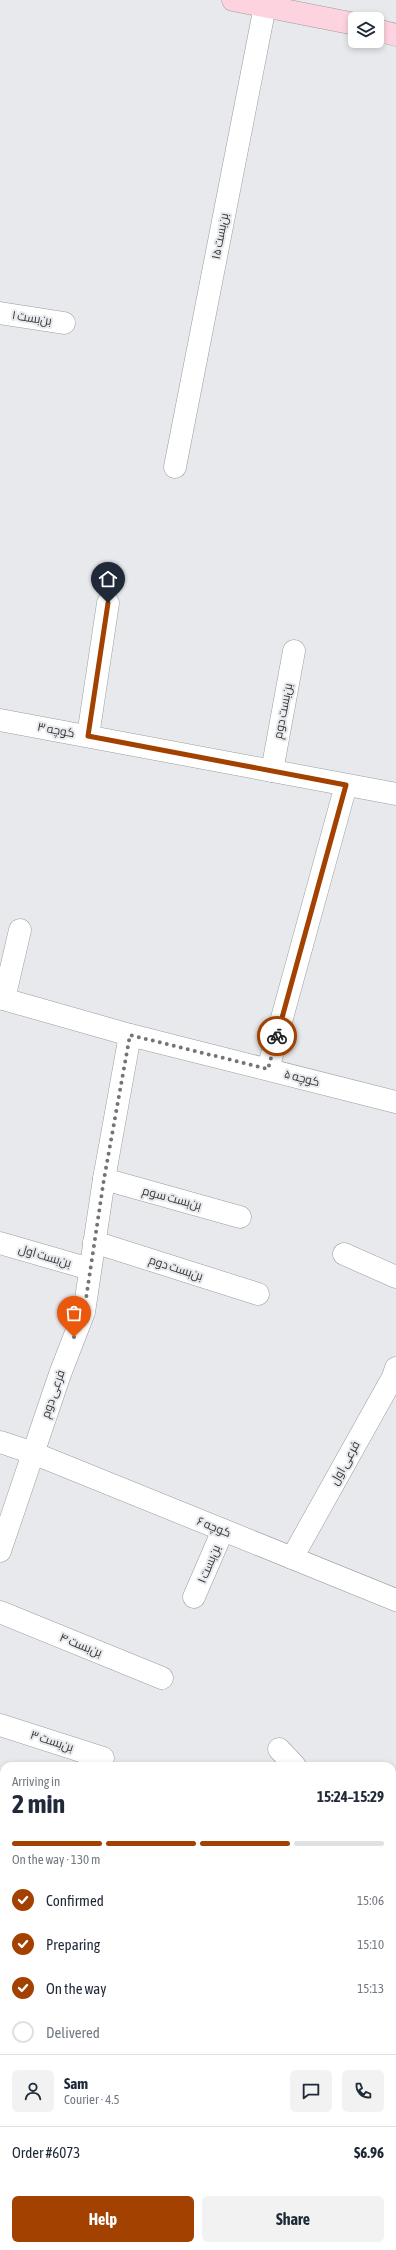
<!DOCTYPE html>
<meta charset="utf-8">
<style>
body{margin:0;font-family:"Asap Condensed",Cairo,sans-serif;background:#f2f2f3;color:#1f2937;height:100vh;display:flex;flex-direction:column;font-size:15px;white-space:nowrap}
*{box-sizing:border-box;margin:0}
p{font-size:13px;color:#747a83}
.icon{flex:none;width:22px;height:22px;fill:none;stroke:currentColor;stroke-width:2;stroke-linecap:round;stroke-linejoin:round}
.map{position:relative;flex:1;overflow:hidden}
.drawer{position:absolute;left:0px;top:1762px;width:396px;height:488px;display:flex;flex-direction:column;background:#fff;border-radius:12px 12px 0 0;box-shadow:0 2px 6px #0003}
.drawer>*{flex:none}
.controls{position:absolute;left:348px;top:12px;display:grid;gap:8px}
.controls a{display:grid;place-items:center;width:36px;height:36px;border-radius:6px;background:#fff;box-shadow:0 2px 6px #0003;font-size:20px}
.pin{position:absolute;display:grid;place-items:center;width:34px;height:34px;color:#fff;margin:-41px -17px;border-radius:50% 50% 50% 0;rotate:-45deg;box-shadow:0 0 4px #0007}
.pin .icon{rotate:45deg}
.courier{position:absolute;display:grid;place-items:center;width:40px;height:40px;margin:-20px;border:3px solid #a34101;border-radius:50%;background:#fff;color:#222;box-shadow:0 1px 5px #0007}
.overview em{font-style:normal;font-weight:700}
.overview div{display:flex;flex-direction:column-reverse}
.overview{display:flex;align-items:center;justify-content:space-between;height:68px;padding:0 12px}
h1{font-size:26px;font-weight:700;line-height:30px}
.bar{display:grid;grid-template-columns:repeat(4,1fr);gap:6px 4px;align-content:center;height:48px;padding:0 12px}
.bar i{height:5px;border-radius:3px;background:#e0e1e3}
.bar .selected{background:#a34101}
.bar p{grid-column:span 4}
.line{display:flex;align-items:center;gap:10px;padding:0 12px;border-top:1px solid #e0e1e3}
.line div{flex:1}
.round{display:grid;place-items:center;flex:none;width:42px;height:42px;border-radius:6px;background:#f2f2f3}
ol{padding:0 12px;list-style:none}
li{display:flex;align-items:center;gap:12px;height:44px}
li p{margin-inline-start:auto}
li .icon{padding:4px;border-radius:50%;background:#a34101;color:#fff;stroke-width:4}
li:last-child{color:#747a83}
li i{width:22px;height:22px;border:2px solid #e0e1e3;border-radius:50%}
.action{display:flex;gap:8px;margin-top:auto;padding:8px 12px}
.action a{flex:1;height:46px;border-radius:6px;background:#a34101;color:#fff;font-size:16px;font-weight:700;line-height:46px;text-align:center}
.action a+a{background:#f2f2f3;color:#1f2937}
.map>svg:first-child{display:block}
.built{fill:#d7dfe7}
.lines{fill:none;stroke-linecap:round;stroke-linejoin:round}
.minor-casing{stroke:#9a9c9e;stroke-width:23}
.secondary-casing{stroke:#9a9c9e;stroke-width:23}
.minor{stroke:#fff;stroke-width:22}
.secondary{stroke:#fdd3e0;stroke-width:22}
.done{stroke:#737476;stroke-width:4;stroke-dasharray:0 7.2}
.route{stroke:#a34101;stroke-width:5}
.labels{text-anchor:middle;stroke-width:4;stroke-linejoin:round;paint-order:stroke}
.street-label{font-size:12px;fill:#343536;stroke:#e7e9ec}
</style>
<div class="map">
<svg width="396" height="2250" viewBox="0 0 396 2250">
<rect width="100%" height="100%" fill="#e7e9ec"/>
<polygon class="built" points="396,1828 396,1894 392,1889 392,1831"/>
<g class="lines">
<g class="minor-casing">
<g id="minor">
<polyline points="0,313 64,323"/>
<polyline points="175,467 265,6"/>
<polyline points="0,720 396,794"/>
<polyline points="88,736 108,603"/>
<polyline points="272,771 294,651"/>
<polyline points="0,998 130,1035 396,1102"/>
<polyline points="4,999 20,930"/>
<polyline points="268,1069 346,785"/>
<polyline points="104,1179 240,1217"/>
<polyline points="94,1242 258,1294"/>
<polyline points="0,1243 90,1269"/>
<polyline points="344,1254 396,1277"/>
<polyline points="0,1442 33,1453 396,1600"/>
<polyline points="0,1551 60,1374 84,1312 104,1179 130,1035"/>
<polyline points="292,1558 393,1377 396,1368"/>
<polyline points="194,1597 223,1530"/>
<polyline points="0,1612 162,1678"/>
<polyline points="0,1725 103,1758"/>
<polyline points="279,1749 295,1766"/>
<polyline points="392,1787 396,1784"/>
<polyline points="0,1940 4,1944"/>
<polyline points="0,2108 4,2104"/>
<polyline points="392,2157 396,2162"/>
<polyline points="0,2199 4,2204"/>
<polyline points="37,2246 40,2250"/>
</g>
</g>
<g class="secondary-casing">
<g id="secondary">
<polyline points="233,0 355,24"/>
<polyline points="377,30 396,35"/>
</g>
</g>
<use href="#minor" class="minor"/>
<use href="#secondary" class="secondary"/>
</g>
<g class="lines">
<polyline class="done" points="74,1337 84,1312 104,1179 130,1035 268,1069 277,1036"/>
<polyline class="route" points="108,603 88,736 346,785 277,1036"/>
</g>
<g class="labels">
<g class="street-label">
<text transform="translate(220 236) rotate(-79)" y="4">بن‌بست ۱۵</text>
<text transform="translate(32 318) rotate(9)" y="4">بن‌بست ۱</text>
<text transform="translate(283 711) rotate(-79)" y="4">بن‌بست دوم</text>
<text transform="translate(56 730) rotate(11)" y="4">کوچه ۳</text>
<text transform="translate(302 1078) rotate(14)" y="4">کوچه ۵</text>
<text transform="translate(172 1198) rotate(15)" y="4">بن‌بست سوم</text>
<text transform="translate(45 1256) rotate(16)" y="4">بن‌بست اول</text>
<text transform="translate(176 1268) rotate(18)" y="4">بن‌بست دوم</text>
<text transform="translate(53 1394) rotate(-71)" y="4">فرعی دوم</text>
<text transform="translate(345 1463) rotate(-61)" y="4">فرعی اول</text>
<text transform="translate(214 1527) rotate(22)" y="4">کوچه ۶</text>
<text transform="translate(209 1564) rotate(-67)" y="4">بن‌بست ۱</text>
<text transform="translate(81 1645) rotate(22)" y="4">بن‌بست ۴</text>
<text transform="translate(52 1741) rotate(18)" y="4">بن‌بست ۳</text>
</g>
</g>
</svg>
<div class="controls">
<a><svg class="icon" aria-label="layers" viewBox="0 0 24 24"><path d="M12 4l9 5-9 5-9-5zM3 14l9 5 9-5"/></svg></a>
</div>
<div class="pin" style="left:74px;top:1337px;background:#ea580c"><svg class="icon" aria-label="bag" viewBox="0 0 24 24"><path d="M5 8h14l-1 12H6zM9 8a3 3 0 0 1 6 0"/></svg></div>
<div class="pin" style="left:108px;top:603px;background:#1f2937"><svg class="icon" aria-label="home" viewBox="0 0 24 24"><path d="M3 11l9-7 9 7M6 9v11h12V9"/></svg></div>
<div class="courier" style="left:277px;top:1036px"><svg class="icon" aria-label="bike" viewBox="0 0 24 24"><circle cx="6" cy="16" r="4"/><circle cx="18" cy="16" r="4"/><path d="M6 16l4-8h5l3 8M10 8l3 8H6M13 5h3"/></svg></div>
<section class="drawer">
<div class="overview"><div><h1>2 min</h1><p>Arriving in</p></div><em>15:24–15:29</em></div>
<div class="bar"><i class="selected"></i><i class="selected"></i><i class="selected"></i><i></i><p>On the way · 130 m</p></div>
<ol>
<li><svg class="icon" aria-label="check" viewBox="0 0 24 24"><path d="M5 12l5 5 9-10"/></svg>Confirmed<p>15:06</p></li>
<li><svg class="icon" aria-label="check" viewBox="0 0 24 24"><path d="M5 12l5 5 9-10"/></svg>Preparing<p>15:10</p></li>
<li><svg class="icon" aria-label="check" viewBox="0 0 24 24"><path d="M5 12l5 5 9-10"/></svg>On the way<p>15:13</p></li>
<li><i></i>Delivered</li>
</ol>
<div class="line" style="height:72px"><a class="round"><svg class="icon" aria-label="person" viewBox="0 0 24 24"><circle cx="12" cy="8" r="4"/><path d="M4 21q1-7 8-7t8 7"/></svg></a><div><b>Sam</b><p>Courier · 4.5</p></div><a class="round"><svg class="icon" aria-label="chat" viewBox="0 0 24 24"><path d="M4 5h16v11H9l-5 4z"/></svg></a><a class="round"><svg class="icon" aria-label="phone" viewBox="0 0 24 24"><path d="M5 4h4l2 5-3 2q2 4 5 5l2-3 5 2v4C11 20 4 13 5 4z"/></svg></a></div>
<div class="line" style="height:52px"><div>Order #6073</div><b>$6.96</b></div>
<div class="action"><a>Help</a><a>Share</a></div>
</section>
</div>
